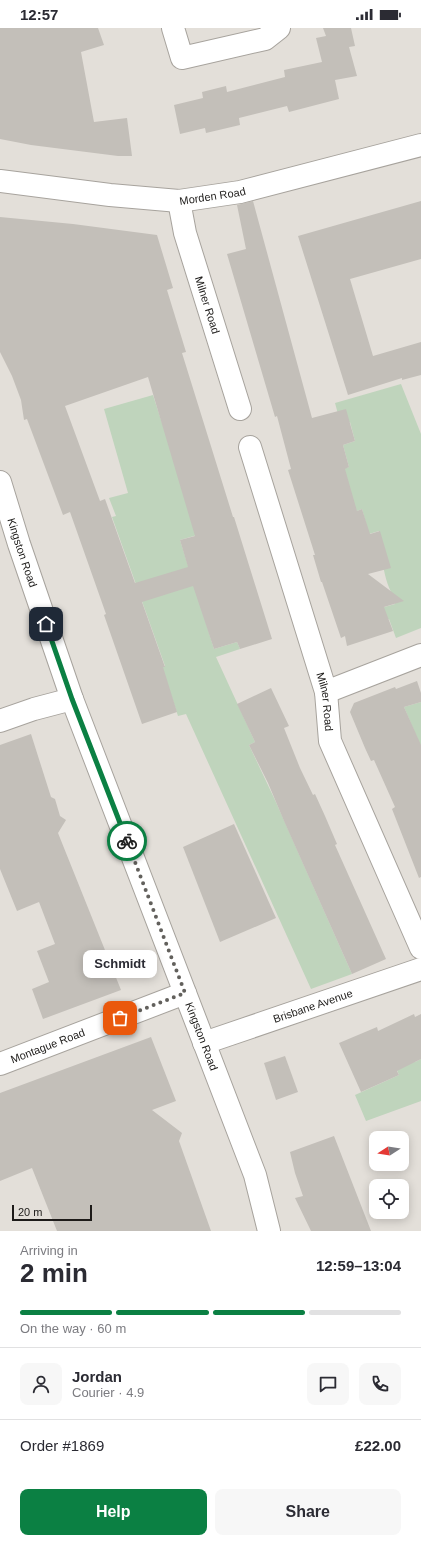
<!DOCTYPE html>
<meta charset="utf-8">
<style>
body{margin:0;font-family:Arial,sans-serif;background:#f7f7f7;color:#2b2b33;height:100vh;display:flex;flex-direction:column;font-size:15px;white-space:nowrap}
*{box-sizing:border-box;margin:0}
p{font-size:13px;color:#7c7c81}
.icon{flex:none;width:22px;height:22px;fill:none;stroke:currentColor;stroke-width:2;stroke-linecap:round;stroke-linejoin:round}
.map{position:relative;height:1203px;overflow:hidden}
.details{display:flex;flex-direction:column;background:#fff;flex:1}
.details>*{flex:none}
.needle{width:26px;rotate:258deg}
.controls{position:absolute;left:369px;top:1103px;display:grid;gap:8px}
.controls a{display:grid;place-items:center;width:40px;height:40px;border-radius:8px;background:#fff;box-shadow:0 2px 10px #0003;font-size:20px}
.scale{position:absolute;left:12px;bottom:10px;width:80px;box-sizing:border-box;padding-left:4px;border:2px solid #1d1b19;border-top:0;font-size:11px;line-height:14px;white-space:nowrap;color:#1d1b19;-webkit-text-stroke:3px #e3dfd9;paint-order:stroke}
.pin{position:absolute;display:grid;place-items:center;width:34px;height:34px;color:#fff;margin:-17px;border-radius:8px;box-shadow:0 2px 6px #0006}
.courier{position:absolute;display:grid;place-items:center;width:40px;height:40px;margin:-20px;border:3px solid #0b8043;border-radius:50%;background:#fff;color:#222;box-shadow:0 1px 5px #0007}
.bubble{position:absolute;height:28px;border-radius:8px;background:#fff;box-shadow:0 2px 10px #0003;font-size:13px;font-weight:600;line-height:28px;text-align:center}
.head em{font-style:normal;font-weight:600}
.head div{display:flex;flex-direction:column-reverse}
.head{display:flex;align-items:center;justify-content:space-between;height:68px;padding:0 20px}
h1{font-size:26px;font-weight:600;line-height:30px}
.bar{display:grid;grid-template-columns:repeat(4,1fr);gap:6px 4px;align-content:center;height:48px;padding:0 20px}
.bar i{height:5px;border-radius:3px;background:#e1e1e2}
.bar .active{background:#0b8043}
.bar p{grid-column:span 4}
.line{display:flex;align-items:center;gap:10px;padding:0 20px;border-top:1px solid #e1e1e2}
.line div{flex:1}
.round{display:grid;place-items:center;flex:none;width:42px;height:42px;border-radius:8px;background:#f7f7f7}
.primary-button{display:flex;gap:8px;margin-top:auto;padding:8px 20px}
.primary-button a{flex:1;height:46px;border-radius:8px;background:#0b8043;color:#fff;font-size:16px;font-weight:600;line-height:46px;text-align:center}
.primary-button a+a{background:#f7f7f7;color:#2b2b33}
.status{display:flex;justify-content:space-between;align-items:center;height:28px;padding:0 20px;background:#fff;direction:ltr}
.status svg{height:11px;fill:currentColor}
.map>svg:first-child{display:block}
.green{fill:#bfd4bc}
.building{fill:#c3bfb9;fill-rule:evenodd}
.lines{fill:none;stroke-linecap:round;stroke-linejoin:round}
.minor-casing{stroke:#a7a39d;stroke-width:24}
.major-casing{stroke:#a7a39d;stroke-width:24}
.minor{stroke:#fff;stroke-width:22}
.major{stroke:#fff;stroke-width:22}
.done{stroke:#62605c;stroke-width:4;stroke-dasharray:0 7.2}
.route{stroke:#0b8043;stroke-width:5}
.labels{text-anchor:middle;stroke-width:3;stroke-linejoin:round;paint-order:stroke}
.street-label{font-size:11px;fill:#1d1b19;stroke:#e3dfd9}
</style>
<div class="status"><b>12:57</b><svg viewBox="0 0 49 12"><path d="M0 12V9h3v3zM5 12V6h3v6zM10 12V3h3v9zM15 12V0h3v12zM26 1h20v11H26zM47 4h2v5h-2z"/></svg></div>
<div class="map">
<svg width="421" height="1203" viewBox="0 0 421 1203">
<rect width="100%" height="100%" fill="#e3dfd9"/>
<g class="green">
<path d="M401,356L421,406V600L396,610L389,591L379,594L374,582L395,576V571C382,551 382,526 379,503L369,506L362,481L357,483L333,444L349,439L343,417L355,413L350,394L341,397L335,375Z"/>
<polygon points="153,367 161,392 204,505 180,512 214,621 237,614 240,621 216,629 255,714 249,717 275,772 352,946 311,961 186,686 178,688 162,639 165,638 112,489 116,488 109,470 128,465 104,381"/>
<polygon points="421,674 421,719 404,679"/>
<polygon points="421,1031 421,1073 366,1093 355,1067 399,1047 395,1037 415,1034"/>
</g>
<g class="building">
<polygon points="0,0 98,0 104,17 81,24 94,94 127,90 132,128 118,128 31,117 0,111"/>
<polygon points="323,0 351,0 355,18 349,19 357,48 335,52 339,71 289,84 287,78 239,90 240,97 206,105 205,100 180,106 174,77 203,70 202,64 226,58 227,64 285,49 284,42 322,34 316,10 326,8"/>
<polygon points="253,173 312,390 346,381 355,413 343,417 349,439 345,441 357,483 362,481 370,506 380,503 391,540 368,546 404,573 384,579 393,603 347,618 345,608 341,610 322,554 321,554 313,527 315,527 288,442 291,441 277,388 275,389 227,226 246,221 237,177"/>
<polygon points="421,173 421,231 350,251 373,328 421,314 421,347 402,352 402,350 348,367 298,208"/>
<path d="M0,189L73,196L157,207L173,260L167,262L186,324L182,325L233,489H234L272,611L240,621L237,614L214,621L193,558L142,574L165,639H163L177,684L142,696L104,587L106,586L70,484L63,487L27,391L24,392L21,372L12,348L0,324ZM148,349L195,508L180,512L188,539L135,555L105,471L100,473L65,378Z"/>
<polygon points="417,653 421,665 421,674 404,679 421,717 421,849 419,850 392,781 395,779 374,732 371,733 365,720 350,684 354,675 395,659 396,661"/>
<polygon points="271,660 289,698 284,700 300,740 313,767 315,766 325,788 337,816 335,817 386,931 352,946 284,793 268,755 249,717 255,714 237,676"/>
<polygon points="31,706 51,769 55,771 60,788 66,792 58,805 121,962 43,991 32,961 49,954 37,923 55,916 39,874 17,883 0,841 0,717"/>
<polygon points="234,796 276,890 220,914 183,819"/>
<polygon points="414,986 415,989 421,986 421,1031 397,1043 399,1047 361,1064 339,1015 377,999 378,1003"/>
<polygon points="151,1009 176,1073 152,1082 182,1105 179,1113 211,1203 57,1203 32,1140 0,1153 0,1065"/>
<polygon points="285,1028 298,1064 276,1072 264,1035"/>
<polygon points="334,1108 371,1203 311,1203 295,1170 303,1168 295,1145 290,1124"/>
</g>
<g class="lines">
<g class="minor-casing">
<g id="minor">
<polyline points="173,0 182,30 265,11 279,0"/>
<path id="s1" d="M179,173L185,205L240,381"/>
<path id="s2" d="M250,419L326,664L330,713L421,920"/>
<polyline points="326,664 421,627"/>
<polyline points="0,693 34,681 72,671"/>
<path id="s3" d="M204,1015L421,941"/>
<path id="s4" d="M0,1036L185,965"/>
</g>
</g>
<g class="major-casing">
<g id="major">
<path id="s5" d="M0,153L110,167L179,173L240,164L421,117"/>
<path id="s6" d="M0,454L19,516L72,671L255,1147L269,1203"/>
</g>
</g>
<use href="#minor" class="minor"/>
<use href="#major" class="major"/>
</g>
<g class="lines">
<polyline class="done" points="120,990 185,965 127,813"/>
<polyline class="route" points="46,596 72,671 127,813"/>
</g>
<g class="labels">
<g class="street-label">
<text dy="4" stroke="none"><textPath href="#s5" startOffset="214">Morden Road</textPath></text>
<text dy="4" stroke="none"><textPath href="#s1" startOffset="108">Milner Road</textPath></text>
<text dy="4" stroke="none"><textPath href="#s6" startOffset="74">Kingston Road</textPath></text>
<text dy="4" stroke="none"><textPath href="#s2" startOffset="266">Milner Road</textPath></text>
<text dy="4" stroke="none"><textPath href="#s3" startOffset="115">Brisbane Avenue</textPath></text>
<text dy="4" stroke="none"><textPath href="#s6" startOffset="590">Kingston Road</textPath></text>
<text dy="4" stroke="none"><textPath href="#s4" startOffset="51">Montague Road</textPath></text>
</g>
</g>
</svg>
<div class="controls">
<a><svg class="needle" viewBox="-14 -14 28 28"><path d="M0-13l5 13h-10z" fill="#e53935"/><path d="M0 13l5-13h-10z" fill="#7c7c81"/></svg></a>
<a><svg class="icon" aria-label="locate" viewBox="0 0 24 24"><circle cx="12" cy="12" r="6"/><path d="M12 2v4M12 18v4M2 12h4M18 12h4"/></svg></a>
</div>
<div class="scale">20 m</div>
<div class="pin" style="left:120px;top:990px;background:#ea580c"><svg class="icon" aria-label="bag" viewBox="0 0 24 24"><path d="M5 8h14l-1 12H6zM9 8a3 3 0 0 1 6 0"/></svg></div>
<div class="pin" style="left:46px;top:596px;background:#1f2937"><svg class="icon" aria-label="home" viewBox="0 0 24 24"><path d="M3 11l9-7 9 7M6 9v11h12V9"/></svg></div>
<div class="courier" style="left:127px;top:813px"><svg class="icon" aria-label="bike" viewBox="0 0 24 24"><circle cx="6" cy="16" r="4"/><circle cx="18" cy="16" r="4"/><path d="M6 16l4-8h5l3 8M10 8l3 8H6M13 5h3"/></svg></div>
<div class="bubble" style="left:83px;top:922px;width:74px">Schmidt</div>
</div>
<section class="details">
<div class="head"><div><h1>2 min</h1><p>Arriving in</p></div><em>12:59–13:04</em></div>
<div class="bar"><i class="active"></i><i class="active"></i><i class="active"></i><i></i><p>On the way · 60 m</p></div>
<div class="line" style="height:72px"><a class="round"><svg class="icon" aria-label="person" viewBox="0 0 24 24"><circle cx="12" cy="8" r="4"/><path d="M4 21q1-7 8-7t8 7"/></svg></a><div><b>Jordan</b><p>Courier · 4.9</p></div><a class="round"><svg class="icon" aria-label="chat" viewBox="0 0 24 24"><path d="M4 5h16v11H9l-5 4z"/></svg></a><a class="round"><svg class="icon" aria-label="phone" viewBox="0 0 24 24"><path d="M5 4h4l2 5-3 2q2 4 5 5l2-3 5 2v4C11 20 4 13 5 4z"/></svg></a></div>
<div class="line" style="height:52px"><div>Order #1869</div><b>£22.00</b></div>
<div class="primary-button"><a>Help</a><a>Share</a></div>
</section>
